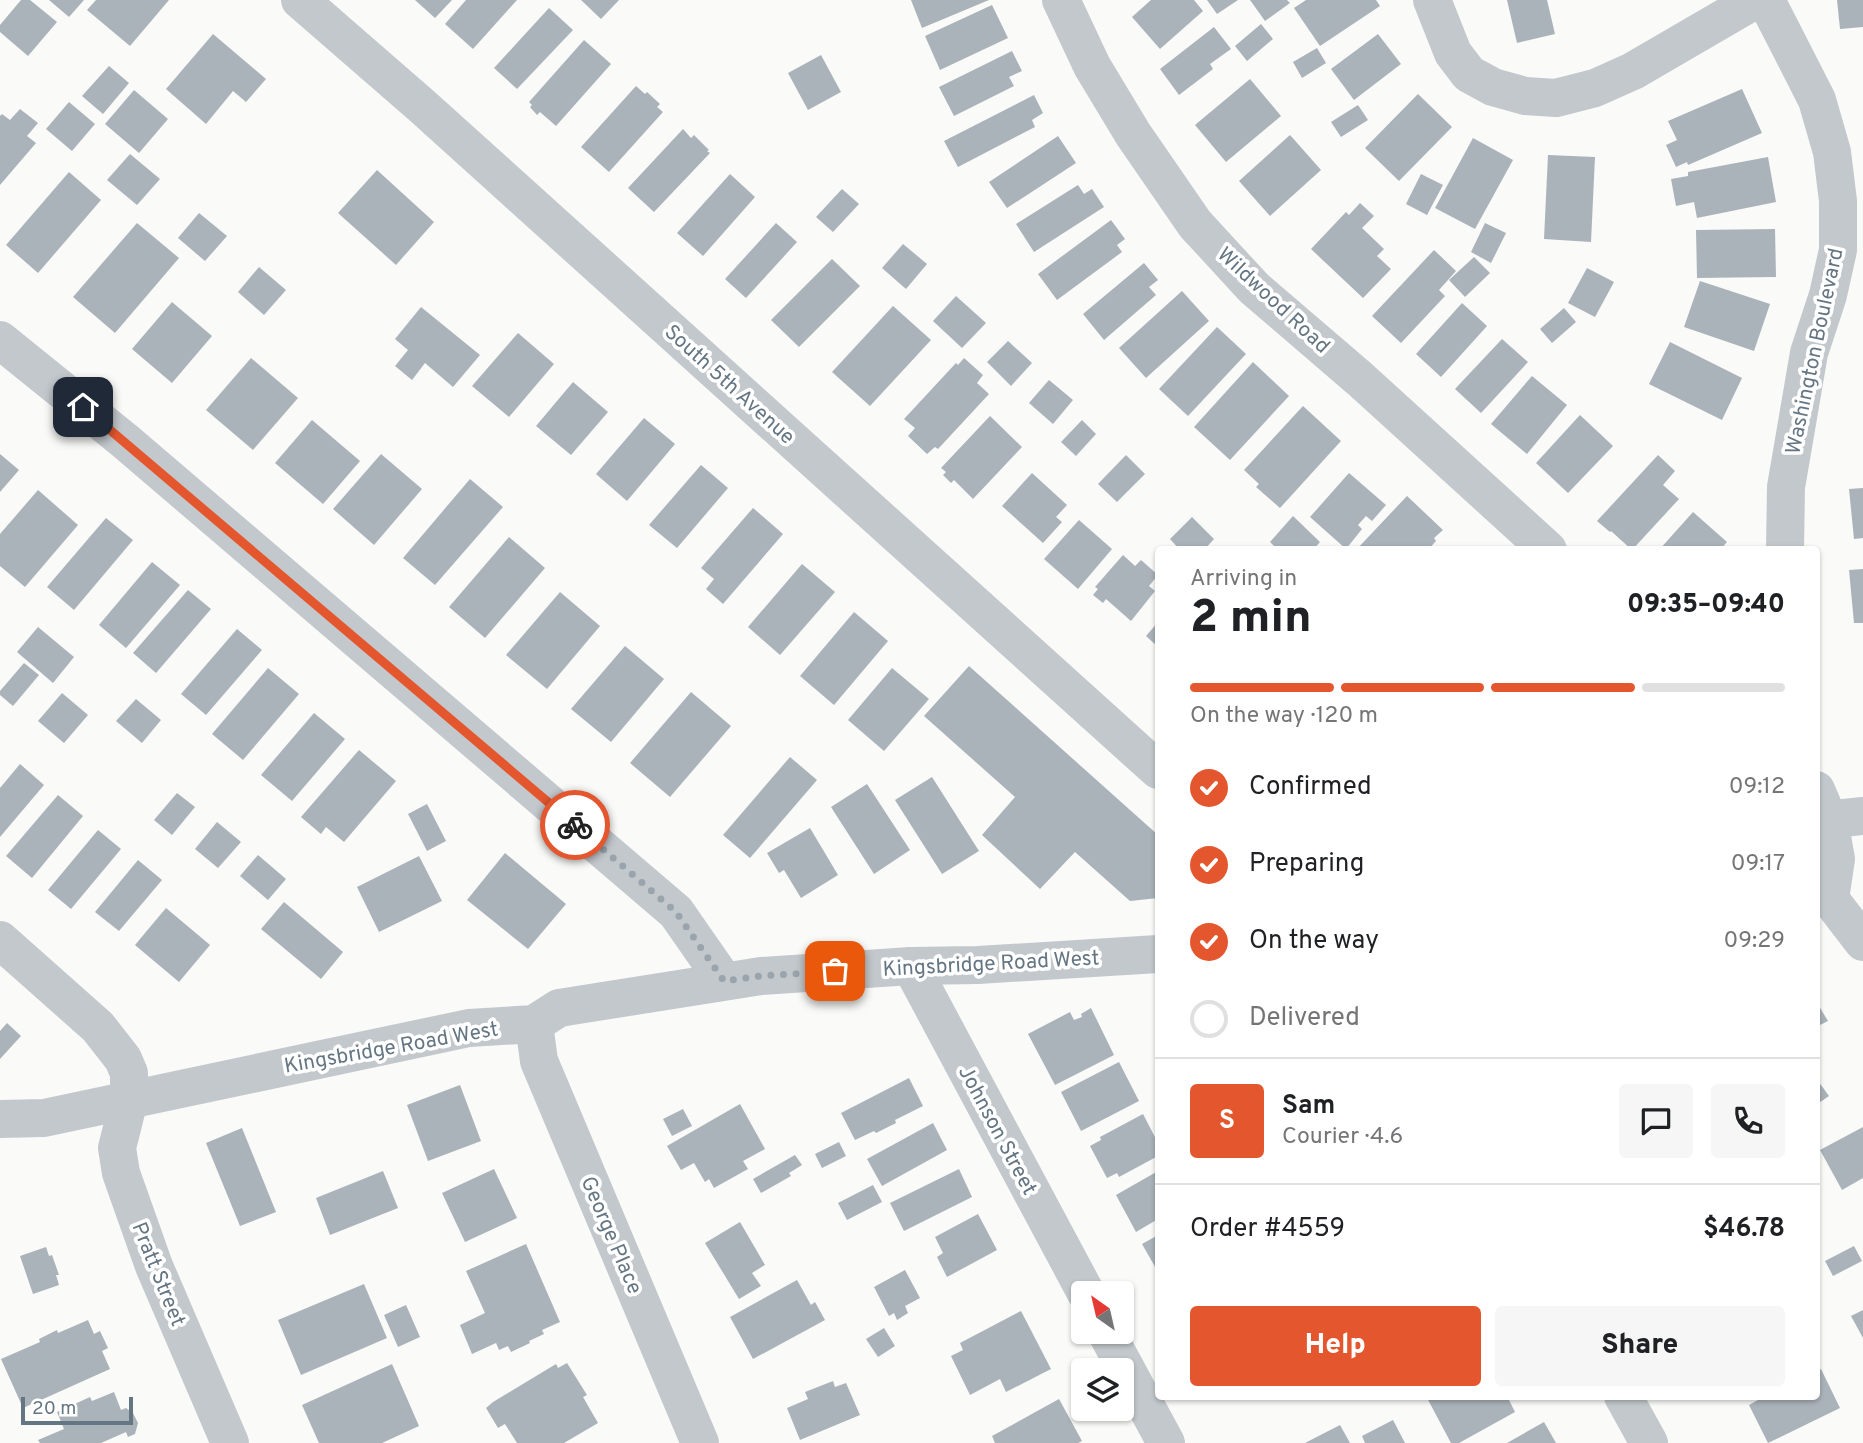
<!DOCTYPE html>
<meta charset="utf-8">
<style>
body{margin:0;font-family:Overpass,sans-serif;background:#f6f6f6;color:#202124;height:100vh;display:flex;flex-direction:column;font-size:26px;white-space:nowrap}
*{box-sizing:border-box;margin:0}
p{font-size:23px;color:#757577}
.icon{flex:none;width:38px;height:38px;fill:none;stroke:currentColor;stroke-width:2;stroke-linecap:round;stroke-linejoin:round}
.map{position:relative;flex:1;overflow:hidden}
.drawer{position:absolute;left:1155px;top:546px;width:665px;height:854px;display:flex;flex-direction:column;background:#fff;border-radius:7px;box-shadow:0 2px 5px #0004}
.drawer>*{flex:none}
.needle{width:46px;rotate:326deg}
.tools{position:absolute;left:1071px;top:1281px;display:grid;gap:14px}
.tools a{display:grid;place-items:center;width:63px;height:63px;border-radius:7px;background:#fff;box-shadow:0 2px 5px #0004;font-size:35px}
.scale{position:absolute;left:21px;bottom:18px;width:112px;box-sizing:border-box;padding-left:7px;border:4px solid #657683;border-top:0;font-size:19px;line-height:24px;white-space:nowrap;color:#657683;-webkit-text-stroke:5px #fff;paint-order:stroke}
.pin{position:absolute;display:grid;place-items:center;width:60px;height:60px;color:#fff;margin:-30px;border-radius:14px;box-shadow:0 4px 10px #0006}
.courier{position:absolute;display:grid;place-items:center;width:70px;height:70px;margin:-35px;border:5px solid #e4572e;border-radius:50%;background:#fff;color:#222;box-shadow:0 2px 9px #0007}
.summary em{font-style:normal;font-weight:800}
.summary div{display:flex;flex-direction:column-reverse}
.summary{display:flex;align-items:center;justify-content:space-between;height:119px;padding:0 35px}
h1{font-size:46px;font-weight:800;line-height:52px}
.bar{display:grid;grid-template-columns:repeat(4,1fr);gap:10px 7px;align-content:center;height:84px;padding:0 35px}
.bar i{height:9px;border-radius:5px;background:#e0e0e0}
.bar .on{background:#e4572e}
.bar p{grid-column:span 4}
.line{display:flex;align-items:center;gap:18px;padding:0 35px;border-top:2px solid #e0e0e0}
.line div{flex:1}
.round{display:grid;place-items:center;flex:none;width:74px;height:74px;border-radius:7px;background:#f6f6f6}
ol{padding:0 35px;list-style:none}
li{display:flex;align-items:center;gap:21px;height:77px}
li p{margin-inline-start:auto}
li .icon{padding:7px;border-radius:50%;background:#e4572e;color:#fff;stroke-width:4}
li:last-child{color:#757577}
li i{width:38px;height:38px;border:4px solid #e0e0e0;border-radius:50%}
.button{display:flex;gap:14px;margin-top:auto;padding:14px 35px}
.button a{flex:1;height:80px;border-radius:7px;background:#e4572e;color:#fff;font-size:28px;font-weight:800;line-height:80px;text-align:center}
.button a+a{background:#f6f6f6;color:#202124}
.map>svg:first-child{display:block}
.building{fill:#aab3b9}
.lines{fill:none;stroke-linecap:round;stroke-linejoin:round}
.minor{stroke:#c3c8cc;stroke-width:38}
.done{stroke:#99a4ac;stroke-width:7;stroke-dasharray:0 12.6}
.route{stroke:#e4572e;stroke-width:9}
.labels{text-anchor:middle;stroke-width:7;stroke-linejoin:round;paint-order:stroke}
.street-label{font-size:21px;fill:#657683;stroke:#fff}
</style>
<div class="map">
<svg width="1863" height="1443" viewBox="0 0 1863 1443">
<rect width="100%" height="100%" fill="#fafaf8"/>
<g class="building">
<polygon points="21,0 30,0 57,22 28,56 0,32 0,25"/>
<polygon points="49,0 84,0 69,17"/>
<polygon points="96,0 169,0 130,46 87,10"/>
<polygon points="415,0 452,0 435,18"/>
<polygon points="466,0 517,0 473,49 445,24"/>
<polygon points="581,0 619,0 601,19"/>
<polygon points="911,0 989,0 922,28"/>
<polygon points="1151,0 1194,0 1203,11 1160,49 1132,17"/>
<polygon points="1207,0 1238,0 1217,14"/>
<polygon points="1250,0 1287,0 1290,3 1265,21"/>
<polygon points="1306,0 1376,0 1380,6 1320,46 1294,8"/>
<polygon points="1507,0 1547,0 1555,34 1517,43"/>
<polygon points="1837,0 1863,0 1863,27 1840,29"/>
<polygon points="992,5 1008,38 940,70 925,36"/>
<polygon points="549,8 573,30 517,89 494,68"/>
<polygon points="1261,24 1273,39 1247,61 1235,46"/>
<polygon points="1214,27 1231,49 1210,64 1213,69 1179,95 1160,69"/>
<polygon points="213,34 266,79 246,102 233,91 206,124 166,89"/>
<polygon points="1378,34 1401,64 1354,100 1331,69"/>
<polygon points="584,40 611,64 556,126 540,112 537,115 530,107 532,105 529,102"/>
<polygon points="1317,48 1326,63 1302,78 1293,62"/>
<polygon points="1012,51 1022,71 1009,77 1014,86 954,116 939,87"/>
<polygon points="821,55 841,92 808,110 788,73"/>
<polygon points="109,66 129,83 103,114 82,96"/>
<polygon points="1250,79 1281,116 1226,162 1195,125"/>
<polygon points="636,86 645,94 647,92 660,104 657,107 663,112 609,172 581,147"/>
<polygon points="1742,89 1762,133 1688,165 1687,162 1676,167 1666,145 1677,140 1668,121"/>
<polygon points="134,90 168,119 139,153 105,124"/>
<polygon points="1418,94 1452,127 1399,181 1365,148"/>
<polygon points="1034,95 1043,113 1032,120 1035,127 958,167 944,141"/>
<polygon points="69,102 95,124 72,151 46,129"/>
<polygon points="1358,105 1368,120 1341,137 1331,122"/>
<polygon points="20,109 38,123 27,136 36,143 0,185 0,116 2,114 10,120"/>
<polygon points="683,129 691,138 694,135 709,150 707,151 710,153 654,212 628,188"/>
<polygon points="1290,135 1321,170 1270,216 1239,181"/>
<polygon points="1058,136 1076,163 1007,208 989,182"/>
<polygon points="1473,138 1513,160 1475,229 1435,208"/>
<polygon points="130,154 160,179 137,205 107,180"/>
<polygon points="1548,155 1595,157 1591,242 1544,239"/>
<polygon points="1768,157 1776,202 1697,218 1694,202 1676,206 1671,179 1688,176 1688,172"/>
<polygon points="377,170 434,222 396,265 338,213"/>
<polygon points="69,172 101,200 38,273 6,245"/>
<polygon points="730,174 755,197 703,256 677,233"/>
<polygon points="1421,174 1443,185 1427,215 1406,204"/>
<polygon points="1078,185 1084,194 1092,189 1104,207 1034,252 1016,224"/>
<polygon points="842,189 859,204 833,232 816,217"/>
<polygon points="1360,203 1374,216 1362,228 1384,249 1377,256 1391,269 1363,298 1311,249 1346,212 1349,215"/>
<polygon points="199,213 227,236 205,261 178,238"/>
<polygon points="1111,220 1125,239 1117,245 1122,252 1057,300 1038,274"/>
<polygon points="137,223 179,258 115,333 73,297"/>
<polygon points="776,223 797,242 746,298 725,279"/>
<polygon points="1485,223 1506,233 1491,263 1471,252"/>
<polygon points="1775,229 1776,277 1697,278 1696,230"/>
<polygon points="903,244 927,264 906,289 882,268"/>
<polygon points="1434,250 1456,271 1439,290 1445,296 1401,343 1372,316"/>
<polygon points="1474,257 1490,273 1465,297 1449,280"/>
<polygon points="832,259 860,286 799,347 771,320"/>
<polygon points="1144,263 1158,280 1149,287 1156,295 1104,340 1083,314"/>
<polygon points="259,267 286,290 264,315 238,292"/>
<polygon points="1587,268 1614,282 1595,317 1568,303"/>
<polygon points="1700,281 1770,304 1754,351 1684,327"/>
<polygon points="1182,291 1209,321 1146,378 1119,348"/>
<polygon points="956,296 986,323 962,348 933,321"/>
<polygon points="172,302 212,336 172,383 132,349"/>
<polygon points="1462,303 1487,326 1441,377 1416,354"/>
<polygon points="893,306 931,340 870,406 832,372"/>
<polygon points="421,307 480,355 453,387 425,363 412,380 395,366 408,350 395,339"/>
<polygon points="1564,308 1576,322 1552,343 1540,329"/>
<polygon points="1217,327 1246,354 1188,416 1159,389"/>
<polygon points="518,333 554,364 509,417 472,386"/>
<polygon points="1502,339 1528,362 1481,413 1455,389"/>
<polygon points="1008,341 1032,363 1011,386 987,362"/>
<polygon points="1670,342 1742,378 1722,420 1649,384"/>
<polygon points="251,358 298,398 253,450 206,410"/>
<polygon points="964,358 983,375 977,383 989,394 938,449 935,447 927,454 908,436 915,428 904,419 956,363 958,365"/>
<polygon points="1253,362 1289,396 1230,460 1194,427"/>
<polygon points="1532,376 1567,405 1527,454 1491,424"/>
<polygon points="1049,380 1073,400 1053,424 1029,403"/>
<polygon points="573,382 608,412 571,455 536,426"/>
<polygon points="1303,406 1341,441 1280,508 1256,487 1259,484 1244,470"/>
<polygon points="1580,415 1613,446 1568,493 1536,463"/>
<polygon points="990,416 1022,447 973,499 954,480 951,483 943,475 946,472 941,468"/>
<polygon points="644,418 675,444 627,501 596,474"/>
<polygon points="312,420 360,461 323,504 275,463"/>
<polygon points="1082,420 1096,434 1076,456 1061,442"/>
<polygon points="0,454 19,470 0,492"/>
<polygon points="381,454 422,489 374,545 333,509"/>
<polygon points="1126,455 1145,474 1117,502 1098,484"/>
<polygon points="1658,455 1675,471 1663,485 1679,499 1632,550 1611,531 1610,532 1597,521"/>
<polygon points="701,465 728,488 677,548 649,525"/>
<polygon points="1032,473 1067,505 1056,517 1062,522 1043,543 1002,506"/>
<polygon points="1349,473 1386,505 1372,521 1366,516 1358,525 1362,529 1346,549 1310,517"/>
<polygon points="470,479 503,507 435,585 403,558"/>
<polygon points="1863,488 1863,538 1854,539 1849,489"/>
<polygon points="38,490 78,525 25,587 0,566 0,534"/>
<polygon points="1407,496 1443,530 1434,538 1436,541 1428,550 1356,550"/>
<polygon points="753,508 783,534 723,604 706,589 714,579 701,568"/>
<polygon points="1693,512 1727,542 1720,550 1659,550"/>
<polygon points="1293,516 1320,542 1313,550 1296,550 1293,546 1290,550 1278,550 1270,542"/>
<polygon points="1192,517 1214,539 1204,550 1180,550 1170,539"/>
<polygon points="106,518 133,540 74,610 47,587"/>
<polygon points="1079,520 1112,549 1078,589 1044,559"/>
<polygon points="509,537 545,568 485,638 449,607"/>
<polygon points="1123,555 1135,566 1141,560 1158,575 1149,586 1155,591 1131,621 1106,599 1103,603 1093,595 1098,589 1095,587"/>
<polygon points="152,562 180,585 126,648 99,625"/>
<polygon points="802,564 835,592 780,655 748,627"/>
<polygon points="1863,569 1863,623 1854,623 1849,570"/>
<polygon points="188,590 211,609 156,673 133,653"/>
<polygon points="560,592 600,626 547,689 506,655"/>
<polygon points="854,612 888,641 834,705 800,676"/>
<polygon points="1158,622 1158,647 1146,636"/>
<polygon points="38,627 74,657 53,683 17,652"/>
<polygon points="237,629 262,650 206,715 181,694"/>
<polygon points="625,646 664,679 611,742 571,709"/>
<polygon points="24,663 39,675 13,706 0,695 0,691"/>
<polygon points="969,666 1158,835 1158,898 1130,901 1075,852 1040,889 982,835 1015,797 924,716"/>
<polygon points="268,668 299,694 243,760 212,734"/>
<polygon points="892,668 929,699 884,751 848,720"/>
<polygon points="691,692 731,726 670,797 630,763"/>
<polygon points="62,693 88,715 64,743 38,721"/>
<polygon points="136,699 161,720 142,743 116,721"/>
<polygon points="314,713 345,739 292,801 261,775"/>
<polygon points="359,750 396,781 344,842 326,827 321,834 301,817"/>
<polygon points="790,757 817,780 750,858 723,835"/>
<polygon points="20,764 44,785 0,837 0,788"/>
<polygon points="932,777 979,851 942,874 895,800"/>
<polygon points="867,784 910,850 874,874 831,807"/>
<polygon points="177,793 195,807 172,835 154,820"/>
<polygon points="58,795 83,816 32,878 6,856"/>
<polygon points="427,804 446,841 427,851 408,814"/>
<polygon points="217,822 241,842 218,868 195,849"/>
<polygon points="810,828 838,875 801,898 784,870 779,873 767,853"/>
<polygon points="98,830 121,849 71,909 48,890"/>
<polygon points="505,853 566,904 528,949 467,900"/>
<polygon points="258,855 286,879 268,900 240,876"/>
<polygon points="419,856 442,901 379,932 357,887"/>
<polygon points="138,860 162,880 119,931 95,912"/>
<polygon points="284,902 343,952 321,979 261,929"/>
<polygon points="166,908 210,945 179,982 135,945"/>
<polygon points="1816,1001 1828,1021 1816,1027"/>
<polygon points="1091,1008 1114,1055 1055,1085 1028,1034 1070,1012 1074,1020 1082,1017 1081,1014"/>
<polygon points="7,1023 21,1036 0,1059 0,1031"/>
<polygon points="1119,1062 1139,1101 1081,1131 1061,1092"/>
<polygon points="909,1078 923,1106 895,1120 896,1123 876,1133 874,1131 855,1140 841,1113"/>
<polygon points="1816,1078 1829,1096 1816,1105"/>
<polygon points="460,1085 481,1141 428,1161 407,1105"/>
<polygon points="740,1104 765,1149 743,1161 748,1169 714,1188 709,1179 705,1182 694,1163 681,1170 667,1146"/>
<polygon points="683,1109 692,1126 672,1136 663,1119"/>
<polygon points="1143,1114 1158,1143 1158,1156 1119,1177 1117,1173 1107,1178 1090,1146 1101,1140 1100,1137"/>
<polygon points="933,1123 947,1150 882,1186 867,1159"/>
<polygon points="1863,1127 1863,1178 1842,1190 1820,1150"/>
<polygon points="242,1128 276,1212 240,1226 206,1143"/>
<polygon points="839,1142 846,1156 822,1168 815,1154"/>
<polygon points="795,1155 802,1165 789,1173 791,1176 761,1193 753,1179"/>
<polygon points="494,1169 517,1218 465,1242 442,1193"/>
<polygon points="959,1169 972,1197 904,1231 890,1203"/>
<polygon points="383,1171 398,1208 330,1235 316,1198"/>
<polygon points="1158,1171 1158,1219 1136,1232 1116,1195"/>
<polygon points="873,1185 882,1202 847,1220 838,1203"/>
<polygon points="978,1214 997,1250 947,1277 937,1257 943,1253 935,1237"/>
<polygon points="740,1222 765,1265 752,1273 761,1286 739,1299 705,1243"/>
<polygon points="1158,1235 1158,1272 1142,1244"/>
<polygon points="526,1244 560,1322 542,1330 544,1334 529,1341 530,1343 511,1352 508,1346 499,1350 496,1343 472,1354 460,1325 485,1313 466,1271"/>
<polygon points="1854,1246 1862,1261 1833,1276 1825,1261"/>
<polygon points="46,1247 49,1256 52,1255 59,1275 56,1275 59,1285 33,1294 20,1256"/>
<polygon points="905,1270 920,1298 905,1306 908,1313 897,1320 894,1313 889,1316 874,1287"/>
<polygon points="797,1280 811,1305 815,1302 825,1320 753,1359 730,1317"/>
<polygon points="364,1284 387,1338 301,1375 278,1320"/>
<polygon points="406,1305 420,1337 398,1347 384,1315"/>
<polygon points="1863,1310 1863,1338 1851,1316"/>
<polygon points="1021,1311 1051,1369 1006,1392 1000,1379 970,1395 951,1356 963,1350 960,1343"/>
<polygon points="88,1320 94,1334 100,1331 108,1348 102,1351 110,1369 23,1408 1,1359 40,1342 39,1339 57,1330 58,1333"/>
<polygon points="884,1328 895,1346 878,1357 866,1339"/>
<polygon points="567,1363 587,1395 583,1397 598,1423 564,1443 517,1443 505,1424 498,1428 486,1408 493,1402 556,1364 558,1368"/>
<polygon points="392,1364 419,1426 382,1443 319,1443 302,1405"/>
<polygon points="1821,1369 1840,1408 1768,1443 1749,1405 1765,1396 1816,1396 1816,1371"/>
<polygon points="833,1381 835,1387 846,1383 860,1415 800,1440 787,1408 808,1399 805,1392"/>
<polygon points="114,1392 121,1410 126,1408 133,1413 138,1423 135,1434 128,1437 126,1432 101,1443 40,1443 38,1440 64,1429 57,1412 90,1397 92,1401"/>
<polygon points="1426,1396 1507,1396 1515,1412 1459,1443 1451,1443"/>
<polygon points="1059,1399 1082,1441 1078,1443 995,1443 992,1436"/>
<polygon points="1393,1420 1405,1443 1365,1443 1362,1436"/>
<polygon points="1544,1422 1556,1443 1507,1443"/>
<polygon points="1340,1425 1350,1443 1305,1443"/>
</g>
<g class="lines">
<g class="minor">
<polyline points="300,0 422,106 1158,770"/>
<polyline points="1061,0 1092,66 1133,134 1195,224 1254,288 1360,379 1548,550"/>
<polyline points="1432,0 1453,53 1469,74 1493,87 1525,96 1556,98 1595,88 1633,71 1755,0"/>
<polyline points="1766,0 1817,100 1832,152 1838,201 1838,250 1828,295 1809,353 1786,487 1785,550"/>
<polyline points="0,340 125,441 676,912 724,981"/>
<polyline points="1816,790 1829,820 1836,859 1830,899"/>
<polyline points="1816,821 1863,816"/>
<polyline points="1830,899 1863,942"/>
<polyline points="0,940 98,1027 123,1059 129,1073 129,1100 117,1148 121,1173 154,1266 230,1443"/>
<polyline points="911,966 1086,1293"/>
<polyline points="534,1024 539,1061 700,1443"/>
<polyline points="0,1119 44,1118 469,1028 534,1024 559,1008 761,976 911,966 978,965 1158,954"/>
<polyline points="1106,1332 1166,1443"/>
<polyline points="1623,1396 1649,1443"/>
</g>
</g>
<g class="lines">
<polyline class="done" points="575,825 676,912 724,981 761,976 835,971"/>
<polyline class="route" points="83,407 575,825"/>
</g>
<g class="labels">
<g class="street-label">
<text transform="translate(1274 300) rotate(43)" y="7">Wildwood Road</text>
<text transform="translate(1814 351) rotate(-78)" y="7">Washington Boulevard</text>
<text transform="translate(730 384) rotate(42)" y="7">South 5th Avenue</text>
<text transform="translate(991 963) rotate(-3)" y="7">Kingsbridge Road West</text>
<text transform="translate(391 1047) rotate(-10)" y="7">Kingsbridge Road West</text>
<text transform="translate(998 1130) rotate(62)" y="7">Johnson Street</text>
<text transform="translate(612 1235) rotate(67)" y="7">George Place</text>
<text transform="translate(159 1274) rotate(68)" y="7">Pratt Street</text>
</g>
</g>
</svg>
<div class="tools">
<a><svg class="needle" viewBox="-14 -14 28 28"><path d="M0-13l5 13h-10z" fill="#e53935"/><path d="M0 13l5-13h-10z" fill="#757577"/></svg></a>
<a><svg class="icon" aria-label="layers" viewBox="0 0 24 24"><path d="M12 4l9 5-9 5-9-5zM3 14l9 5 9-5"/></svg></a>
</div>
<div class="scale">20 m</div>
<div class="pin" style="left:835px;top:971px;background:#ea580c"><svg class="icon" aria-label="bag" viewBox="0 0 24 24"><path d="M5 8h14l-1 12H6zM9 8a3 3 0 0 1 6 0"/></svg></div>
<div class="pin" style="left:83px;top:407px;background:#1f2937"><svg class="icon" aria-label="home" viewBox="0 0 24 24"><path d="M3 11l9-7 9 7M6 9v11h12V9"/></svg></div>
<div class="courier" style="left:575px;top:825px"><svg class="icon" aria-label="bike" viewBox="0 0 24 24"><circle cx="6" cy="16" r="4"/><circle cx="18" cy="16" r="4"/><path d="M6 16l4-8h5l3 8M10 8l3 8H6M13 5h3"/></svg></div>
<section class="drawer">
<div class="summary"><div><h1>2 min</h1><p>Arriving in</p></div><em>09:35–09:40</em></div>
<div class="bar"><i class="on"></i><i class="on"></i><i class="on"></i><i></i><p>On the way · 120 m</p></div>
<ol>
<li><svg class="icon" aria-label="check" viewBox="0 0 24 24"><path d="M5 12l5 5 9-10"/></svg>Confirmed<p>09:12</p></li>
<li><svg class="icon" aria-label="check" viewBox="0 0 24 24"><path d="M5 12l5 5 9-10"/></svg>Preparing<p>09:17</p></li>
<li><svg class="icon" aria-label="check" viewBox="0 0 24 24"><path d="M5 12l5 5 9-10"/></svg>On the way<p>09:29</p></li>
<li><i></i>Delivered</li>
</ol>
<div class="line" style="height:126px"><b class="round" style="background:#e4572e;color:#fff">S</b><div><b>Sam</b><p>Courier · 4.6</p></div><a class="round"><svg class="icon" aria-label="chat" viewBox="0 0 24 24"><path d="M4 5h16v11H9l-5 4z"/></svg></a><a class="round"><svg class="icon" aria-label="phone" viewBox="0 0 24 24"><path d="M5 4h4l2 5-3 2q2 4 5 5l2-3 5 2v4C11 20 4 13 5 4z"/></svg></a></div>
<div class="line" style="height:91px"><div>Order #4559</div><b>$46.78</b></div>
<div class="button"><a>Help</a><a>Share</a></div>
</section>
</div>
